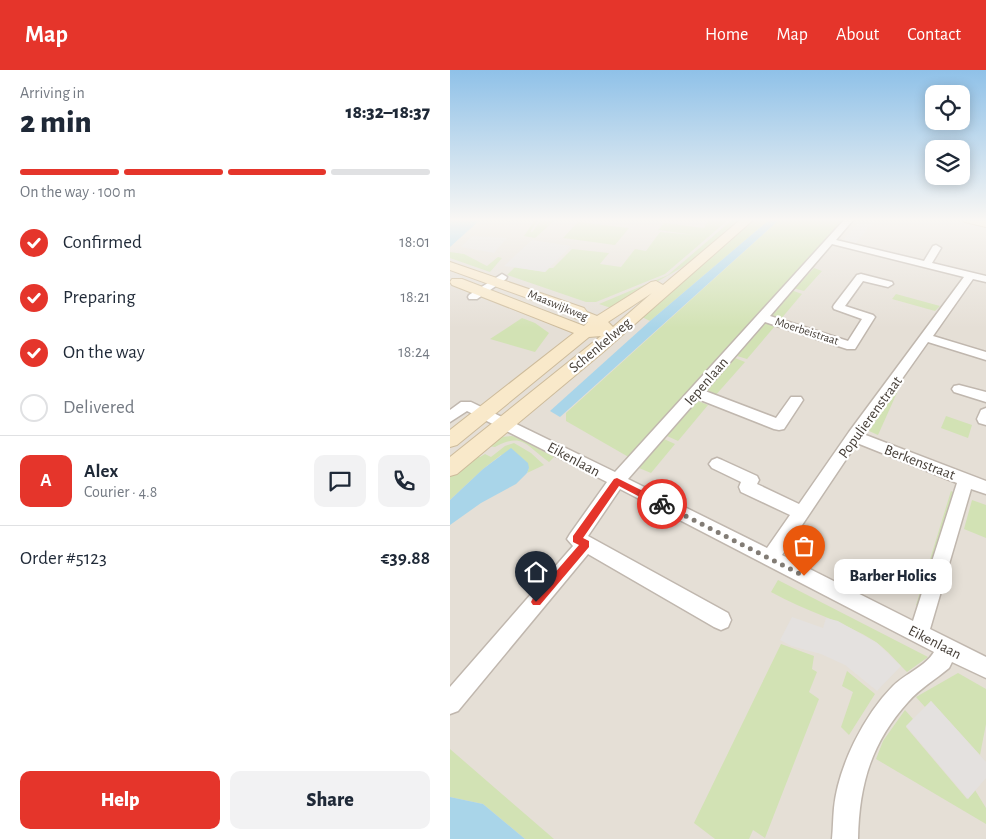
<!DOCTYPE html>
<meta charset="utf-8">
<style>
body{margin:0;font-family:"Alegreya Sans",sans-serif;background:#f2f2f3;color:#1f2937;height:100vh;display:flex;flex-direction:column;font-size:19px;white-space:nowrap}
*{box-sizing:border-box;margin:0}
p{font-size:16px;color:#747a83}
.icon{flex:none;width:28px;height:28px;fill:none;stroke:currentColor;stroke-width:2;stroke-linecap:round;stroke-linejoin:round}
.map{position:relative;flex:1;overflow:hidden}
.panel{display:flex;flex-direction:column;background:#fff;width:450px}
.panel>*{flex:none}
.controls{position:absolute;left:475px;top:15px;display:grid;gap:10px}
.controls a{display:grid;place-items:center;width:45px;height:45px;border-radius:10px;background:#fff;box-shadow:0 2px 12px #0003;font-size:25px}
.pin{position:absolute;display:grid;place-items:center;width:42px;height:42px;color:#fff;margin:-51px -21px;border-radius:50% 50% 50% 0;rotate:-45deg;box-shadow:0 0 5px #0007}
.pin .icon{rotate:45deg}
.courier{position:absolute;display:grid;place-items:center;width:50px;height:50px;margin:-25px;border:4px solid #e5352b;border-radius:50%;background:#fff;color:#222;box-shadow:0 1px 6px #0007}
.bubble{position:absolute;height:35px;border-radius:10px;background:#fff;box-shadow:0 2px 12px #0003;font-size:16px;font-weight:800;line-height:35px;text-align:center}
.summary em{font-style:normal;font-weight:800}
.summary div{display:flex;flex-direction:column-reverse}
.summary{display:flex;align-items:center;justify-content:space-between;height:85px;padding:0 20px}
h1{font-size:32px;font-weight:800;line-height:38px}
.bar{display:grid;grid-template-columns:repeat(4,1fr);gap:8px 5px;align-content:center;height:60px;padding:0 20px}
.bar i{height:6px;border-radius:4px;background:#e0e1e3}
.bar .on{background:#e5352b}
.bar p{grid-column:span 4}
.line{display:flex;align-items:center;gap:12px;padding:0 20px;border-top:1px solid #e0e1e3}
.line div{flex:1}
.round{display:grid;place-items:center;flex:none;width:52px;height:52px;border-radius:10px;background:#f2f2f3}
ol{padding:0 20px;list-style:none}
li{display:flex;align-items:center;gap:15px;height:55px}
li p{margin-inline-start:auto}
li .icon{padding:5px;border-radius:50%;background:#e5352b;color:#fff;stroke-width:4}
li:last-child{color:#747a83}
li i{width:28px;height:28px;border:2px solid #e0e1e3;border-radius:50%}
.action{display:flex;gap:10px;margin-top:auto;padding:10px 20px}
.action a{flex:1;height:58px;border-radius:10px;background:#e5352b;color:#fff;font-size:20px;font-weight:800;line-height:58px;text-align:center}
.action a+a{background:#f2f2f3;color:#1f2937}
header{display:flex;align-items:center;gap:30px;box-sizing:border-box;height:70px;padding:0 25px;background:#e5352b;color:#fff}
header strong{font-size:24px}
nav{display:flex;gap:28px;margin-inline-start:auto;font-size:18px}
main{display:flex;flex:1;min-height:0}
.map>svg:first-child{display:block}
.residential{fill:#e5dfd6}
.green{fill:#d2e2b4}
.parking{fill:#e4e1df}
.water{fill:#a9d5e9}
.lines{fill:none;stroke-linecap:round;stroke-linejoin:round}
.street-casing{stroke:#c0b7ae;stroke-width:3}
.secondary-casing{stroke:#cdbb9b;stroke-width:2}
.street{fill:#fff;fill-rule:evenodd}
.secondary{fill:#f9e9ca;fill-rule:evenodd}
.route{fill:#e5352b}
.done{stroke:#827c75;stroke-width:5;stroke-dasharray:0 9}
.labels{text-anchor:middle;stroke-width:4.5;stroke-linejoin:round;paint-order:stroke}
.far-street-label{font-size:12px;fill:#453e37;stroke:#fff}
.street-label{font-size:15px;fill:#453e37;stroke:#fff}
</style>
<header>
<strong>Map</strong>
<nav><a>Home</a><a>Map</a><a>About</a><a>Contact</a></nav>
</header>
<main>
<section class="panel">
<div class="summary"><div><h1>2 min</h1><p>Arriving in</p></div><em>18:32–18:37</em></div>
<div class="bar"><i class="on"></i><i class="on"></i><i class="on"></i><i></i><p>On the way · 100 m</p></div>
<ol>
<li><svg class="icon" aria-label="check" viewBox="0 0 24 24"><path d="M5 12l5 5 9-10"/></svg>Confirmed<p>18:01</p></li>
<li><svg class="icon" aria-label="check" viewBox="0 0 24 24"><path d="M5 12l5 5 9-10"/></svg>Preparing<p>18:21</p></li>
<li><svg class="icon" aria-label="check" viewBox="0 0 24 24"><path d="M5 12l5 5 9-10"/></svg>On the way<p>18:24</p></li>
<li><i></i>Delivered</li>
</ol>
<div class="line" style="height:90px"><b class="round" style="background:#e5352b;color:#fff">A</b><div><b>Alex</b><p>Courier · 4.8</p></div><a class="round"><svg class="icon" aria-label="chat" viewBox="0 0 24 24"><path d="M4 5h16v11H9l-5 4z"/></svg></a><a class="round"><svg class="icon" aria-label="phone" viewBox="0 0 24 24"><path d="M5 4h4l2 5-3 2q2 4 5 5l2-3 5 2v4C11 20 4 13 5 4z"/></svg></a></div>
<div class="line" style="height:65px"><div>Order #5123</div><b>€39.88</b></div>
<div class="action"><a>Help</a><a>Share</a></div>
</section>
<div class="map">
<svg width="536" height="769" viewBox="0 0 536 769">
<rect width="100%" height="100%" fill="#f2eee7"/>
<rect class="residential" x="0" y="150" width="536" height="619"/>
<g class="green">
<polygon points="85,150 88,150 80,162 82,162 91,150 105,150 85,168 74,166"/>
<polygon points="259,150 278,150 215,204 146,232 136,232 57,205 65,197 95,202 99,198 103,198 122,179 159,183 150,194 171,197 185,179 196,181 210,162 245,165 208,160 214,153 254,158"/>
<polygon points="282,150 289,150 249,185 231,198 161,238 149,234 218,205"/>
<polygon points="304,150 319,150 200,251 192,247"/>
<polygon points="329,150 396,150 182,389 116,351 116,343"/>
<polygon points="128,152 179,158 165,175 113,168"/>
<polygon points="0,182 14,184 37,196 48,187 52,188 40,202 0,188"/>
<polygon points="364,198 372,201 354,221 343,218 348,212 351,212"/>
<polygon points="341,220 352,224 330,250 321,247 338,227 335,226"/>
<polygon points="446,224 490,236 485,241 442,229"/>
<polygon points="72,248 85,253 99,263 85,282 40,269"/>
<polygon points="316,253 325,256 297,289 287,286"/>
<polygon points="285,288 295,292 264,327 254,324"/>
<polygon points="450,316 428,365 419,361"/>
<polygon points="248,331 258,335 228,371 217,366"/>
<polygon points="496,346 522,355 518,368 491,358"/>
<path d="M62,366L68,368L104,387L99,392C76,376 73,362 45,377L36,376L50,367Z"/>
<polygon points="214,369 225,374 201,403 189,398"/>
<polygon points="64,373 81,383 94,395 77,403 79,398 51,385 33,399 0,430 0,406 25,385 30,387 35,384 41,387 55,376"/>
<polygon points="501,421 505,423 471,537 466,535"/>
<polygon points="522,430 536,435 536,468 514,459"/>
<path d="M328,510L478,587L457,602C447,592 437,580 426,572C393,551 355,541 321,522Z"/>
<polygon points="331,574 364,586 362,599 367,602 359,622 369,629 315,768 303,760 299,769 265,769 244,753"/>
<polygon points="397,601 425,624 399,665 391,657 403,622 392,616"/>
<polygon points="508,603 536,619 536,654 530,685 481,631 475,637 466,627"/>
<polygon points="455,640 463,649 456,657 517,729 525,720 536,738 536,754 426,689 433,671"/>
<polygon points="0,679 104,769 75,769 33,734 0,727"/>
</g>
<g class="parking">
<polygon points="411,150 425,150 406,173 393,170 410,151 415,152"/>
<polygon points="22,166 57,168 44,183 11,177"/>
<polygon points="82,170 121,176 95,202 54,196"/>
<polygon points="342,547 373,558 376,548 388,551 427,573 451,596 427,621 395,595 371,584 341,576 330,570"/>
<polygon points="481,631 536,692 536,708 518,729 456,656"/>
</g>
<g class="water">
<polygon points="12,150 30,150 0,177 0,151"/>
<polygon points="319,150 329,150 110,347 100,341 200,251"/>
<polygon points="61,378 78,393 79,398 77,403 66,414 31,433 0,455 0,430 33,399"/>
<polygon points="0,727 33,734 75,769 0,769"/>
</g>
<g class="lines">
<g class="street-casing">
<g id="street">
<path d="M394,150H403L386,170L474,191L483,176L486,175L491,178L482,193L536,206V212L523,209L483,266L536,282V290L478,272L413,364L536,411V424L521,419L480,559L536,587V608L502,592L499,598C486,609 469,619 458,632C421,673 409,715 408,769H382C383,759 383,748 384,738C388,697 414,645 443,616C455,604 476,596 484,582L170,419L138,466L278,543L281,550L278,557L271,560L264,557L138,484L8,641L0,644V617L123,476L117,469L120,464L157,412L17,341L0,352V340L11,332H21L165,402ZM382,174L514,207L399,362L349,434L307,414L309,410L307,406L272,390L267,388L262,390L259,394L262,398L291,412L289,417L291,422L340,445L317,478L178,409L248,329L324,359L329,360L334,359L353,330L351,327H341L326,348L255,321L315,252L397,279H405L425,247L423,245L395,236L413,211L438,217L443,214L442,212L411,204L407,205L384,235L383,237L384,239L412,249L398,271L320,246ZM407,373L507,413L463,551L332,485Z"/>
<polygon points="52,204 57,207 56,209 27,229 19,229 18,227 19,225"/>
<polygon points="509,315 536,322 536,332 504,322 502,319 504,316"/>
<polygon points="536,338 536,355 529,353 527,349 531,340"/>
</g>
</g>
<g class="secondary-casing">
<g id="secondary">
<path d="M290,150H303L152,283L7,404L0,406V387L151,266L139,267L7,375L0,377V360L124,263L2,215L0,212L2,209H12L134,256L138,252L125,248L122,244L0,200V192L134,238L137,242L147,246L201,212L206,211L213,215ZM202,223L163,257L158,252Z"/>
<polygon points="513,150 536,151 536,157 515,152"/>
</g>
</g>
<use href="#street" class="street"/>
<use href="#secondary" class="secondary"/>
</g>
<linearGradient id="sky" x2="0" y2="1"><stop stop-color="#8fc1e8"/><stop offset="0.58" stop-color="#f9f7f4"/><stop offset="1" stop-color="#f9f7f4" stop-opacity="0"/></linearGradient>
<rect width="536" height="258" fill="url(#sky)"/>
<polygon class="route" points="167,408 215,432 215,437 209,437 169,416 133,468 139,471 139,477 90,535 83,535 81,532 83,528 129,475 123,472 123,466 164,409"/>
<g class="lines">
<polyline class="done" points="212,434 354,506"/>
</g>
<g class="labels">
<g class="far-street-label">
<text transform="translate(108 235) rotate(22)" y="4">Maaswijkweg</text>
<text transform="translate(357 261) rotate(18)" y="4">Moerbeistraat</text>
</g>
<g class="street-label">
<text transform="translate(150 275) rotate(-40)" y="5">Schenkelweg</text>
<text transform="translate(256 311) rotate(-49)" y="5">Iepenlaan</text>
<text transform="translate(420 347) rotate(-54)" y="5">Populierenstraat</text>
<text transform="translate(124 389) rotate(28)" y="5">Eikenlaan</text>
<text transform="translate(470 392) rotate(21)" y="5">Berkenstraat</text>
<text transform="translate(485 572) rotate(27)" y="5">Eikenlaan</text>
</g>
</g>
</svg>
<div class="controls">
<a><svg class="icon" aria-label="locate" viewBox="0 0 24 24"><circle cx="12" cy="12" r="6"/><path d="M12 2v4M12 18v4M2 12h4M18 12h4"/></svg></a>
<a><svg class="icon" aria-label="layers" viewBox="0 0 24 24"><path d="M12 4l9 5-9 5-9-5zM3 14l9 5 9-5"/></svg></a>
</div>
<div class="pin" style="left:354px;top:506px;background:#ea580c"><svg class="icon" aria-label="bag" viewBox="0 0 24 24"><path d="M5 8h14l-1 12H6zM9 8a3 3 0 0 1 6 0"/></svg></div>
<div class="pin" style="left:86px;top:532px;background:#1f2937"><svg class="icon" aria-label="home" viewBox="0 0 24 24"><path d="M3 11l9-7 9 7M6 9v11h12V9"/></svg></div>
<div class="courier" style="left:212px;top:434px"><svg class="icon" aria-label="bike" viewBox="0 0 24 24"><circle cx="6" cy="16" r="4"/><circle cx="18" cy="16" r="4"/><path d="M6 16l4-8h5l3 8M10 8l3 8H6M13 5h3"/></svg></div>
<div class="bubble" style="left:384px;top:489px;width:118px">Barber Holics</div>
</div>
</main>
